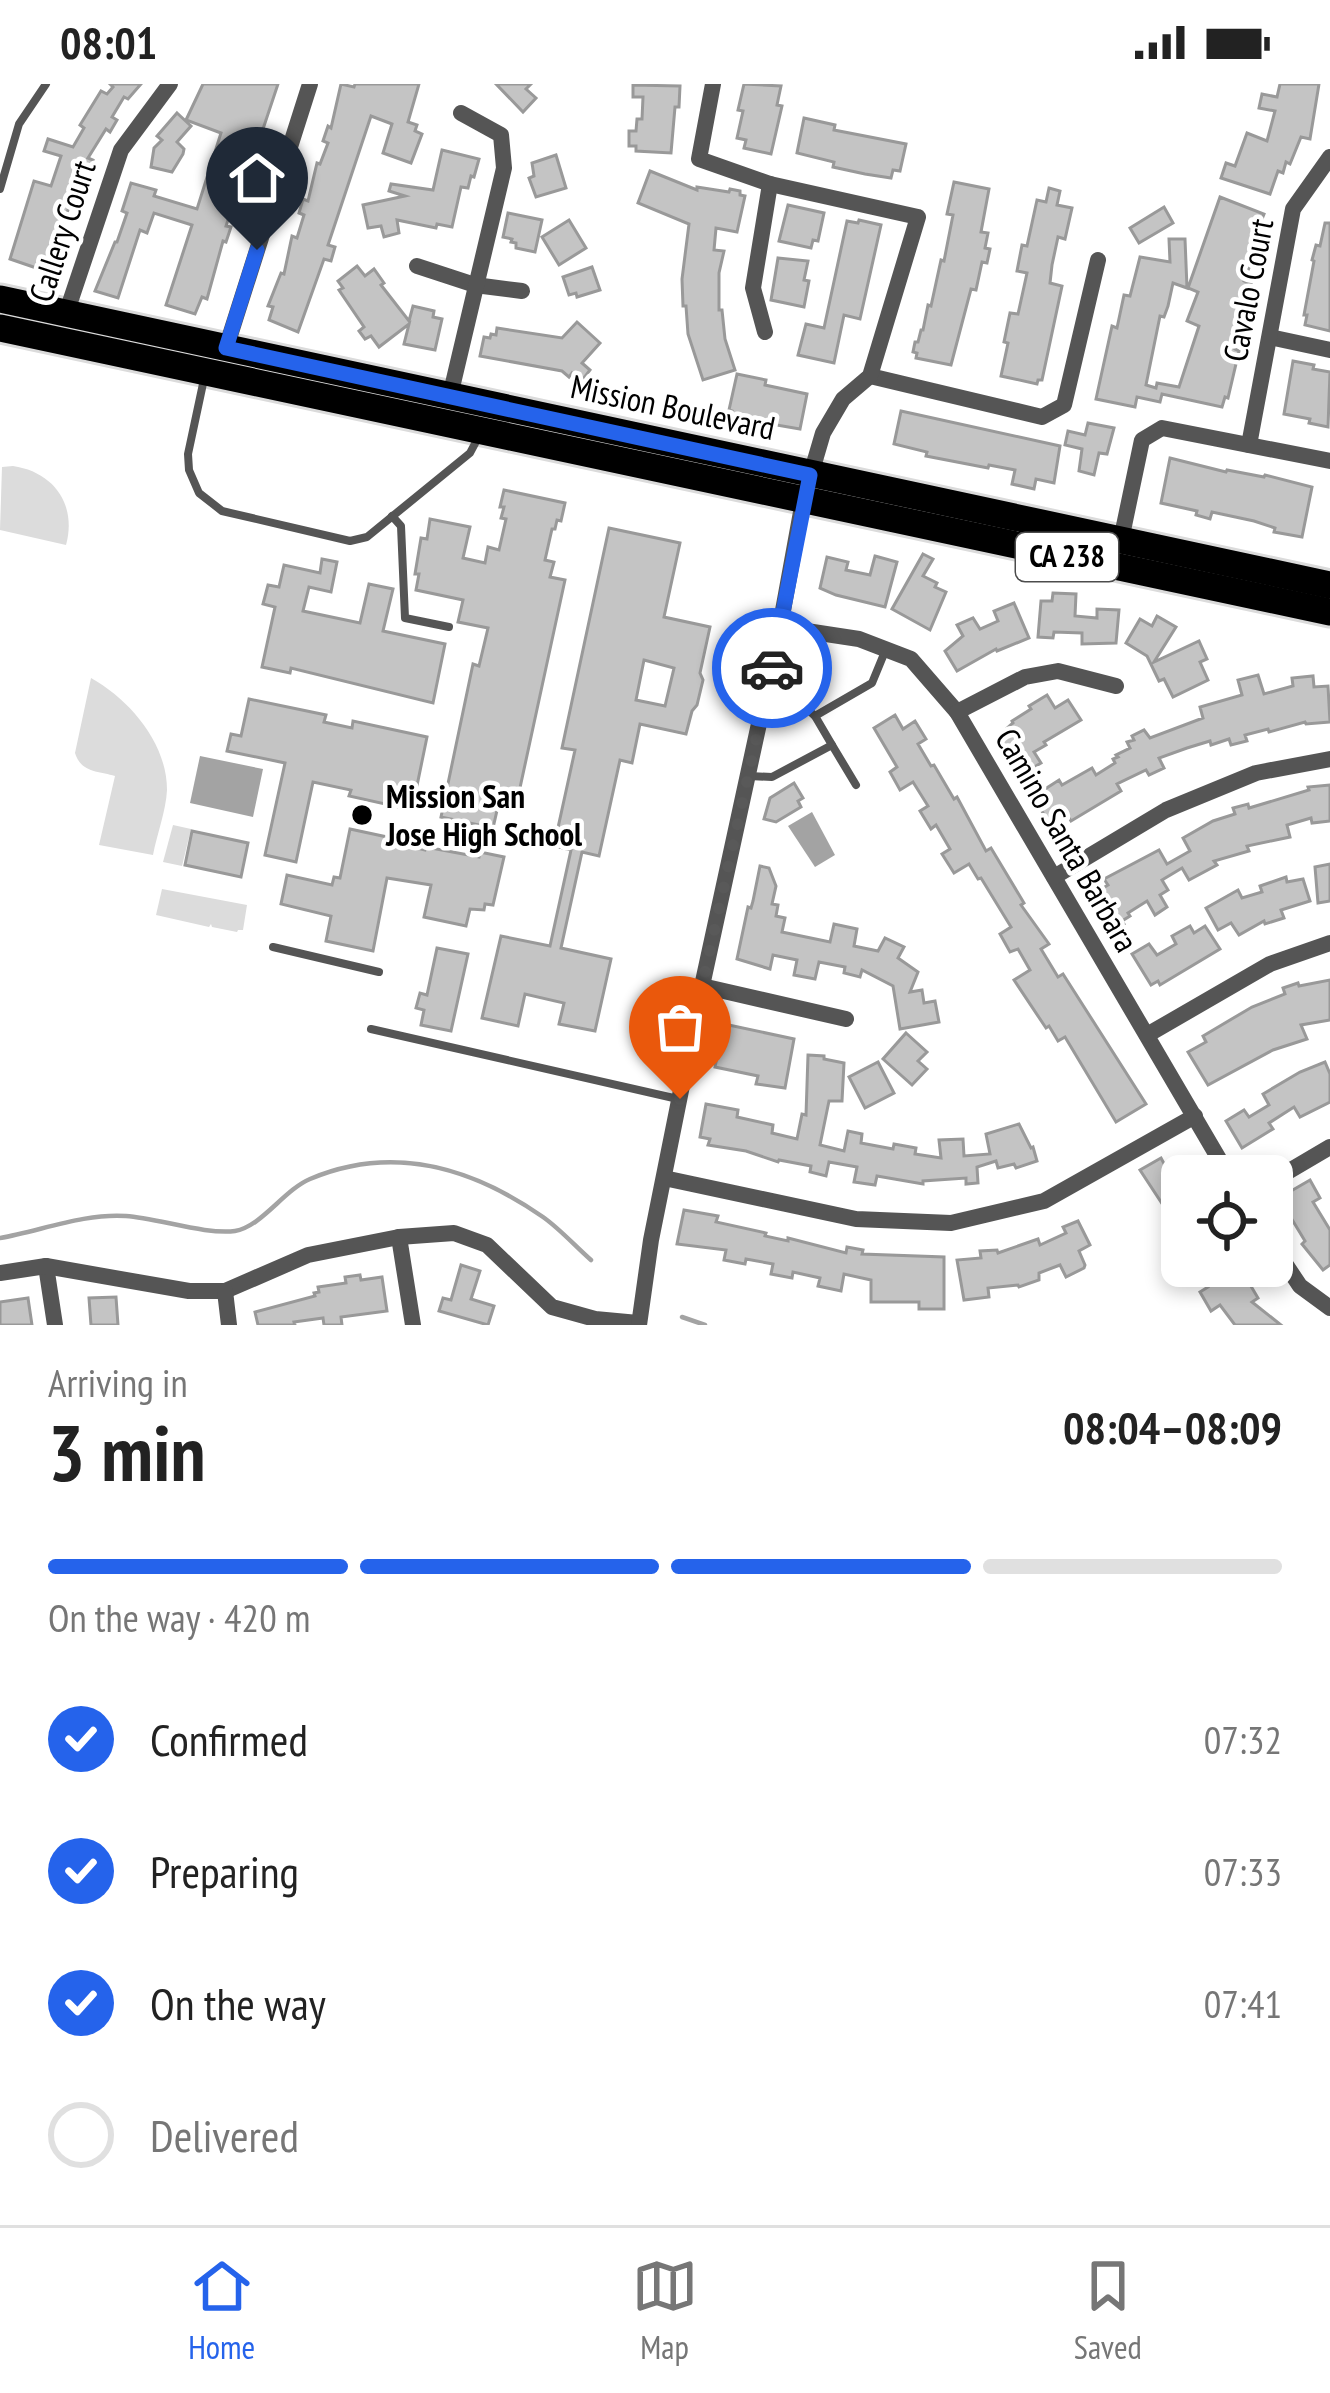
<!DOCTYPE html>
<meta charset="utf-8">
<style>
body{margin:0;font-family:"PT Sans Narrow",sans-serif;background:#f2f2f2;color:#222;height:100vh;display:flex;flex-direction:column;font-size:45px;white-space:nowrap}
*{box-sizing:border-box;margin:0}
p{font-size:39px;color:#767676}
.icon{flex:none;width:66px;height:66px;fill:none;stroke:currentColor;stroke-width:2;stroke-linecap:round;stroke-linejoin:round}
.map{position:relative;height:1241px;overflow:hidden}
.sheet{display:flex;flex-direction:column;background:#fff;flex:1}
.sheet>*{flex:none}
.tools{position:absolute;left:1161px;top:1071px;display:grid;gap:24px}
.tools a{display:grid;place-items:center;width:132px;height:132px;border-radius:18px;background:#fff;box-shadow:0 6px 18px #0003;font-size:60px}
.pin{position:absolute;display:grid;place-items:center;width:102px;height:102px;color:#fff;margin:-123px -51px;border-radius:50% 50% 50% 0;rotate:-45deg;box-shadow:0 0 12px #0007}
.pin .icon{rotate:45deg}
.courier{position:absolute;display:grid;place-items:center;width:120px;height:120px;margin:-60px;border:9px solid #2563eb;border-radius:50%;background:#fff;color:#222;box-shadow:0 3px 15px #0007}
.overview em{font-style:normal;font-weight:600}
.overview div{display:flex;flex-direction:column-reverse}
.overview{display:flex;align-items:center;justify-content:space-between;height:204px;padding:0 48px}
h1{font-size:78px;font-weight:600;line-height:90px}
.bar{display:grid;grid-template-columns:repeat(4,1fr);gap:18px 12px;align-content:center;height:144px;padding:0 48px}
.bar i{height:15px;border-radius:9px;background:#e0e0e0}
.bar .active{background:#2563eb}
.bar p{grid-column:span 4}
ol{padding:0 48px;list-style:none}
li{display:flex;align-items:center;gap:36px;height:132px}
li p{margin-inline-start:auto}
li .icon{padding:12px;border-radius:50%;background:#2563eb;color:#fff;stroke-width:4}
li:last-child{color:#767676}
li i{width:66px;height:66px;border:6px solid #e0e0e0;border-radius:50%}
.status{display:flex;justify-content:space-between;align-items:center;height:84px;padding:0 60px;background:#fff;direction:ltr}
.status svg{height:33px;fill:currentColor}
.dock{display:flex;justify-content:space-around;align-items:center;height:168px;border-top:3px solid #e0e0e0;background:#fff;font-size:33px;color:#767676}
.dock a{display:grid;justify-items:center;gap:6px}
.dock .active{color:#2563eb}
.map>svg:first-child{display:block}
.green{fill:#dcdcdc}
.water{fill:#a3a3a3}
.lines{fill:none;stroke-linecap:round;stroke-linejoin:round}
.stream{stroke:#a3a3a3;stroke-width:4.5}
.building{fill:#c4c4c4;stroke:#999;stroke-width:3;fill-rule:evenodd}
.primary-casing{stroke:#dbdbdb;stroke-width:33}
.lane{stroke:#555;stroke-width:8}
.street{stroke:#555;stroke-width:16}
.primary{stroke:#000;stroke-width:27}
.done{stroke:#595959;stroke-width:12;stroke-dasharray:0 21.6}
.route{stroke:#2563eb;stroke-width:15}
.poi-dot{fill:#000;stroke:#fff;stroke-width:4.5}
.labels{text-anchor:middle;stroke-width:9;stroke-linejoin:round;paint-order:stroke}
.shield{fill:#fff;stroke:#4c4c4c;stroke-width:3}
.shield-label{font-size:30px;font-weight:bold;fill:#000}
.street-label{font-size:33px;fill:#000;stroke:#fff}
.poi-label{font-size:33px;font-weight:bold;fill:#000;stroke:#fff;text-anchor:start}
</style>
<div class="status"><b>08:01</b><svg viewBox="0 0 49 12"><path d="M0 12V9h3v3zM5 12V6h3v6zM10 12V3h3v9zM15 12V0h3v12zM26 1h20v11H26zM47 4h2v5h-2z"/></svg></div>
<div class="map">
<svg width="1330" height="1241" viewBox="0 0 1330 1241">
<rect width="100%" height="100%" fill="#fff"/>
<g class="green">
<path d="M13,382C54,388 77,421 66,461L0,446L2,383Z"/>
<path d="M91,594C130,616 167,659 167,706C166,727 157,750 153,771L99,761L115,692C99,687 81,689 75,669Z"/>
<polygon points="173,741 191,745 182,782 163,778"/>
<polygon points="162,805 247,821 243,846 238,846 237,848 212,843 211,840 209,843 156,831"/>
</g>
<g class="water">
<polygon points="200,672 263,685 253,733 190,719"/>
<polygon points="812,728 835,771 815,783 788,742"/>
</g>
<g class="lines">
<g class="stream">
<path d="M0,1154C40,1147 85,1129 126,1132C157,1134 206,1151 235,1147C261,1143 284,1106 310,1095C393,1060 471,1083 543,1133C560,1145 575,1162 591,1176"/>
<polyline points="682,1233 705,1241"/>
</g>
</g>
<g class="building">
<polygon points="110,0 141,0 128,15 124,13 112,33 117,36 110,48 106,45 88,74 93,76 84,103 80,101 78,108 74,107 48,188 10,175 34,97 51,102 61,72 44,67 48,55 73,63 84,44 80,41 101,7 107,10 113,3"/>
<polygon points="203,0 278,0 250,84 245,82 238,103 243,106 238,121 233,120 226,142 231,143 226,158 223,157 207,215 202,213 195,230 166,221 192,141 154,129 147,149 140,146 118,214 95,207 115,158 117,158 127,129 122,127 131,99 156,106 154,112 197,125 221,49 186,36"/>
<polygon points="341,0 354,3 355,0 419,0 408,38 417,41 415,47 422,50 411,79 383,69 392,40 371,32 328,161 335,163 331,177 324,175 298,248 269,236 273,223 268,222 281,189 284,190 292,152 297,154 304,131 299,129 303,115 308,117 317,79 320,80 328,59 323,57 328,42 331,44"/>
<polygon points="496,0 531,0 526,5 536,14 523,28"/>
<polygon points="744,0 781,2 777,21 782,22 771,70 744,64 746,56 737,54 743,27 738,26"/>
<polygon points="1280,0 1319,0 1310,55 1301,53 1290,80 1286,78 1283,89 1278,87 1270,110 1221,94 1226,79 1235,82 1247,49 1267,57 1275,27 1259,24 1262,10 1277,13"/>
<polygon points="633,1 680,2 679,23 675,23 671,69 636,67 636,62 629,62 629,47 636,47 637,35 642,35 643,13 633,13"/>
<polygon points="177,29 191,42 177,58 184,65 183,70 172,88 151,83 154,64 162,56 157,52"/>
<polygon points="804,34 835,41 834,46 906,60 900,87 893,86 891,94 865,90 833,83 834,78 797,69"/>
<polygon points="442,66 479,75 474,93 471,92 468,104 461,103 452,143 437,140 436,144 397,136 399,149 384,153 381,142 368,144 363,121 405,112 389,107 391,100 433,106"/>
<polygon points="556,71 566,104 536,113 529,94 534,92 532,79"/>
<polygon points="650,87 697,106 697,103 729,108 730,105 740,107 740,111 745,112 737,148 716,144 714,166 724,167 719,189 719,226 722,226 725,255 735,286 703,296 688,250 686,222 683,222 682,195 689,140 638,119"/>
<polygon points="954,98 989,105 981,148 988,149 985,164 990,165 987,179 982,178 976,206 971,205 951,281 916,274 917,269 913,268 915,258 918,258 921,246 923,246 928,221 931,222 941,176 944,177 953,131 947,130"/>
<polygon points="1049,104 1060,107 1057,121 1072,124 1065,155 1058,153 1052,181 1050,199 1062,202 1042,296 1038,296 1037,300 1001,292 1008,259 1004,258 1010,229 1018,230 1027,189 1017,187 1022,161 1027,162 1037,116 1046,118"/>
<polygon points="1220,113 1264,130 1250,165 1249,172 1253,173 1244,197 1251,200 1239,231 1246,234 1235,265 1239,267 1228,314 1225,313 1222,323 1162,310 1160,318 1137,313 1135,323 1096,315 1112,242 1117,244 1124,211 1130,212 1140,173 1170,178 1169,155 1185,155 1187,204 1173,199 1168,222 1164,233 1160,232 1146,301 1156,304 1157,299 1179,303 1199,242 1187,237 1198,208 1188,204"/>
<polygon points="788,121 824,129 818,157 813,156 811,164 779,157"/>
<polygon points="1164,123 1173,139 1139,159 1130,144"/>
<polygon points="508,129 542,136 535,168 516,164 516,159 511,158 512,155 503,153"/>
<polygon points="569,136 586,164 559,181 542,153"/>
<polygon points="859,136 881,141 860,235 844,231 834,279 798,271 806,240 824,244 847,137 858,139"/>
<polygon points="1325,139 1330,139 1330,247 1305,241 1307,231 1304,231 1314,177 1312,176 1316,161 1320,162"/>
<polygon points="778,174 808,177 804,196 809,197 804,223 771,216"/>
<polygon points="357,182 365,192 374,185 384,199 381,201 409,237 413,222 434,227 433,233 442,235 435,266 404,260 409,240 379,263 371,252 365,255 359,247 364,243 339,206 343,204 338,197"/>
<polygon points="592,183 600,206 577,213 576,209 569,211 563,193"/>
<polygon points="577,238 600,259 582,279 590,286 581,298 572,289 569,293 562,287 480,272 484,253 490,254 491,250 496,251 497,244 562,254"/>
<polygon points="1293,277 1314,281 1313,285 1330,288 1328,343 1309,339 1310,335 1284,330"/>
<polygon points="737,290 766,296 765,301 807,310 800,345 730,333 732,327 729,326"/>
<polygon points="901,327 1060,362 1054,399 1036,395 1034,405 1012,400 1015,386 989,381 988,384 926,372 927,368 894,360"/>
<polygon points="1088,339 1114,344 1107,370 1099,369 1094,391 1079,387 1082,365 1065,361 1068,347 1085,351"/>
<polygon points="1170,374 1226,388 1227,386 1264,393 1265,391 1312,403 1302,453 1274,448 1275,444 1254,437 1212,428 1210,435 1196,431 1197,427 1161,419"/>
<polygon points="504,406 565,419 561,437 557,436 555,445 552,445 545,476 554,478 550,493 565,496 518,713 501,709 493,744 441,733 473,580 479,582 488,544 458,538 463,516 416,506 419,490 415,490 421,454 427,455 430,435 470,443 463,474 485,479 488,463 499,466 506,435 501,434 504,423 500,423"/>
<path d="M609,444L680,459L664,533L710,543L700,589L703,596L697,621L692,627L686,650L640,640L632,679L620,676L599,772L582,768L561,864L611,875L595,947L559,940L564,919L525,910L518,942L482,934L501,852L550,862L571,766L554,762L575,666L562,664ZM644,576L674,584L665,622L636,616Z"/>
<polygon points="923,470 933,475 923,492 937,499 935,503 946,508 930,546 892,525"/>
<polygon points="875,472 897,478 885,523 836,511 820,504 827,473 848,478 846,486 870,491"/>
<polygon points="322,475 337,478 331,508 309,503 303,527 360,539 369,500 393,505 383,547 445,560 433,619 291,584 290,589 262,583 275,523 263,520 268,501 279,503 284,481 320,489"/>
<polygon points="1053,509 1076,510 1075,532 1097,534 1097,525 1119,526 1116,559 1082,560 1082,549 1054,548 1053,554 1038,553 1041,517 1052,517"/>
<polygon points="1014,519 1029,554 997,567 996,565 957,587 945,567 963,552 957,541 973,534 980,545 998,537 994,527"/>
<polygon points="1157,532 1176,543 1154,578 1199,557 1207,575 1200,578 1208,596 1173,613 1164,595 1159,597 1147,572 1126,559 1140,535 1152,542"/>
<polygon points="1258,591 1264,610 1293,602 1292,594 1313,592 1314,603 1328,602 1330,638 1306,640 1305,638 1269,648 1268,645 1245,651 1247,657 1231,661 1229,655 1211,661 1210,657 1187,664 1159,674 1164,684 1149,691 1146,686 1117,700 1121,707 1071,737 1065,727 1046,734 1034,714 1042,707 1059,696 1062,701 1092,684 1096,691 1115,679 1113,675 1118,673 1116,671 1130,664 1127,658 1134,656 1132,652 1144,646 1150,654 1203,634 1200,623 1242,611 1238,596"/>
<polygon points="1047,611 1055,624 1068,616 1081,636 1044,658 1046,661 1034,668 1041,679 1021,691 998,652 1013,639 1012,637 1031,625 1029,622"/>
<polygon points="249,615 326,631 324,638 352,644 353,637 427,653 412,726 349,712 351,706 313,698 296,778 265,771 285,679 227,667 231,650 241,652"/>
<polygon points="895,631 903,645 915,637 926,655 918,660 931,682 934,681 954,715 957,713 986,767 991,764 1024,819 1021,821 1049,860 1041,865 1058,893 1063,890 1146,1020 1116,1038 1065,953 1058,957 1049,942 1046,944 1014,896 1030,886 1018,865 1010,868 1000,850 1011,843 981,794 978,795 969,780 954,789 942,770 950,765 936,741 931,745 920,727 928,722 913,698 900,706 890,688 897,683 874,644"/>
<polygon points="794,699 803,714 798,717 801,723 776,738 764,735 770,714"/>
<polygon points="1330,701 1330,737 1312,739 1311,734 1287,741 1290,753 1247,762 1249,767 1214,777 1217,781 1189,796 1182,784 1162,796 1168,806 1160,811 1167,823 1155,831 1147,817 1128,829 1130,832 1122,837 1124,840 1112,847 1093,815 1105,808 1103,804 1108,801 1104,795 1159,766 1167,780 1190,767 1183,754 1213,737 1235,730 1233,724 1248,720 1249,724 1309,706 1308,703"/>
<polygon points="350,745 401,756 400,760 425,766 426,763 479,773 480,768 504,773 493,821 485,820 484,826 470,825 466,842 424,833 431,801 387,794 373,867 326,857 331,832 281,820 287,791 332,801 334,793 340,794"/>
<polygon points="192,747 248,759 241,793 185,781"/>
<polygon points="1330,780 1330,817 1318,819 1315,783"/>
<polygon points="760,782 769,784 776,802 772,820 778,821 776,832 785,834 782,848 830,858 834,840 857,845 854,862 878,867 885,854 904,863 898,874 918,888 910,908 922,906 924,919 935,917 939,938 900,945 893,902 862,886 860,893 844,889 845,883 819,878 815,895 794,891 797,876 773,871 770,885 737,875 748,823 751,824 753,817"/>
<polygon points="1286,793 1287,798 1303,795 1310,817 1281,826 1284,834 1265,840 1264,837 1239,851 1231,839 1218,846 1206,824 1238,806 1242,814 1262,808 1260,802"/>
<polygon points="1190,842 1194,849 1205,842 1220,865 1160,901 1158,897 1151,901 1132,870 1149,860 1157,871 1176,860 1172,852"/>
<polygon points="437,864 468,870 451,947 421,941 424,926 416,924 420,909 427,911"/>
<polygon points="1330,896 1330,936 1301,941 1307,955 1273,966 1208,1001 1188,968 1206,958 1203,952 1252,923 1285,910 1283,904 1298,899 1299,902"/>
<polygon points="724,940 794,955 785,1004 756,1000 758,992 715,983"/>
<polygon points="906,949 927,968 918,977 927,985 912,1001 883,975"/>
<polygon points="808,971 824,972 824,975 844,979 842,1017 829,1017 820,1061 844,1067 848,1047 862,1050 861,1059 893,1065 894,1060 916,1064 915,1070 941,1074 939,1056 963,1055 964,1072 990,1070 986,1050 1019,1040 1031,1064 1033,1063 1037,1077 1016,1084 1014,1080 998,1084 996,1077 977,1083 978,1099 966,1100 966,1094 923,1097 923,1100 877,1092 875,1101 854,1098 857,1083 829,1078 826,1092 810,1088 811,1082 779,1076 778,1078 746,1067 708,1061 710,1055 700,1053 706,1020 738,1026 737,1033 773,1041 772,1049 797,1055 802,1030 806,1031"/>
<polygon points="878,978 894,1009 865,1024 849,993"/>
<polygon points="1325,978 1330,990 1330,1018 1300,1033 1294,1023 1269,1039 1273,1045 1242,1064 1226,1037 1244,1026 1249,1033 1269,1021 1263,1010 1300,988"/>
<polygon points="1161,1074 1168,1087 1182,1079 1189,1092 1182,1092 1182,1150 1140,1086"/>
<polygon points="1310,1096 1320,1114 1313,1118 1330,1146 1330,1181 1323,1186 1302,1160 1305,1157 1279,1114"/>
<polygon points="684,1126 718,1132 716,1138 766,1149 765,1152 788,1157 788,1154 846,1169 847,1163 863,1166 862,1170 944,1173 944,1225 919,1225 919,1218 871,1218 871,1196 844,1190 841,1207 818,1202 820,1194 793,1188 792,1194 771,1190 773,1180 746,1175 745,1180 724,1176 726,1166 677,1160"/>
<polygon points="1078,1137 1090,1161 1079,1167 1085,1181 1084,1184 1066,1193 1060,1181 1039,1189 1039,1196 1019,1203 1018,1201 988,1204 989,1213 964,1216 957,1176 981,1174 980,1167 997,1166 998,1169 1038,1155 1040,1161 1066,1149 1063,1143"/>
<polygon points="461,1181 480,1187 471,1215 494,1222 488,1241 439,1227 443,1214 451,1216"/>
<polygon points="1196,1182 1239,1182 1258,1214 1252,1218 1281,1241 1235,1241 1220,1221 1211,1227 1200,1208 1208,1203"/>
<polygon points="360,1191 361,1196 382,1193 387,1227 341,1233 342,1241 324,1241 323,1234 294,1238 295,1241 258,1241 255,1228 315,1212 314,1209 319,1208 318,1203 346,1199 345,1193"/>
<polygon points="116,1213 118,1241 91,1241 89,1214"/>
<polygon points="28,1214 32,1241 0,1241 0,1218"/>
</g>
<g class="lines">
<g class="primary-casing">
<g id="primary">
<polyline points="0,215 1330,501"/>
<polyline points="0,244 1330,528"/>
</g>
</g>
<g class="lane">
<polyline points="0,105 19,40 46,0"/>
<polyline points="204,295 188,370 189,386 199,409 222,427 350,457 367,453 470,369 479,352"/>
<polyline points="392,432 401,442 405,534 449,543"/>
<polyline points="767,604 797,616 815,632"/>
<polyline points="832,661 815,632 872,599 886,565"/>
<polyline points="749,692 772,693 832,661 856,701"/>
<polyline points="273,863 379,888"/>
<polyline points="371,945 678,1015"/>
</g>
<g class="street">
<polyline points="417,182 475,201 522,207"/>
<polyline points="65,233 121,66 170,0"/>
<polyline points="765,248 753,204 770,100"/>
<polyline points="1270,253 1330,266"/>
<polyline points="226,264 310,0"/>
<polyline points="870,292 1042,333 1064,321 1098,176"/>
<polyline points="450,312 504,84 501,51 461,29"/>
<polyline points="1249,361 1293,125 1330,73"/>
<polyline points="1121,456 1142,356 1162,344 1330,377"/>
<polyline points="780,543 859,555 911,575 957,628 1229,1092"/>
<polyline points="957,628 1025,593 1058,587 1116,602"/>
<polyline points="1054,793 1166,726 1256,689 1330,675"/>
<polyline points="702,902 846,935"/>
<polyline points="1147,951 1270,880 1330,859"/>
<polyline points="664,1094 856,1135 951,1139 1044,1117 1195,1032"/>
<polyline points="1272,1097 1330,1063"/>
<polyline points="399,1153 413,1241"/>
<polyline points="1272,1160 1300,1202 1330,1224"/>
<polyline points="46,1182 55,1241"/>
<polyline points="0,1189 46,1182 189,1207 225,1207 308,1171 399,1153 454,1149 487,1161 552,1223 595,1235 638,1239"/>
<polyline points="225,1207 229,1241"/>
<polyline points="639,1241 651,1156 702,902 780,543 803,417 823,349 843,315 870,292 918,133 770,100 699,75 713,0"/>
</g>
<use href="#primary" class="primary"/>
</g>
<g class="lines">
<polyline class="done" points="680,1015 702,902 772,584"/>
<polyline class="route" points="257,166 226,264 810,391 772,584"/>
</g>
<circle class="poi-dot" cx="362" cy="731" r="12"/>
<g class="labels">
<rect class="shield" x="1016" y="449" width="102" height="48" rx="9"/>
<g class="shield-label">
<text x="1067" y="483">CA 238</text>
</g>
<g class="street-label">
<text transform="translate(62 147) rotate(-72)" y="12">Callery Court</text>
<text transform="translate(1248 206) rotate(-79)" y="12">Cavalo Court</text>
<text transform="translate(673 323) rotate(12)" y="12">Mission Boulevard</text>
<text transform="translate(1067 756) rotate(60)" y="12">Camino Santa Barbara</text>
</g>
<g class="poi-label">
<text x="386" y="724">Mission San<tspan x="386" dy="38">Jose High School</tspan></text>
</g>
</g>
</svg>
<div class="tools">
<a><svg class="icon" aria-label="locate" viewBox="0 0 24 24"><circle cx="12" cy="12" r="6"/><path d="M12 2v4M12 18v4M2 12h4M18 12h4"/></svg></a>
</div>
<div class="pin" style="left:680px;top:1015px;background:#ea580c"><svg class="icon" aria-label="bag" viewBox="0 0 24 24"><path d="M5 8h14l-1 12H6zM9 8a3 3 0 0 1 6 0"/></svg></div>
<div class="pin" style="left:257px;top:166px;background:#1f2937"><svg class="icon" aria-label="home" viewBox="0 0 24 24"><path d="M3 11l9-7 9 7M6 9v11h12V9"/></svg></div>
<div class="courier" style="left:772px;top:584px"><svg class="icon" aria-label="car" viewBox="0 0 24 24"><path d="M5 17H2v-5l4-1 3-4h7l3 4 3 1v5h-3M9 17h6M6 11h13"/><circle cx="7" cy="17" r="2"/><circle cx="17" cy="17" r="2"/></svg></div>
</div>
<section class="sheet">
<div class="overview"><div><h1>3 min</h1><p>Arriving in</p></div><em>08:04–08:09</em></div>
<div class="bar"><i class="active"></i><i class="active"></i><i class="active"></i><i></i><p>On the way · 420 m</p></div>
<ol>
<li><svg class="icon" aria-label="check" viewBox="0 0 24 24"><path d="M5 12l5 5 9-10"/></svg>Confirmed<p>07:32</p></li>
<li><svg class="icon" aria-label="check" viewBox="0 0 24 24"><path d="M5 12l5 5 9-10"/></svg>Preparing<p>07:33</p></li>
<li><svg class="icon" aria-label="check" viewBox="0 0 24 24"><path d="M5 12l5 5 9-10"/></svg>On the way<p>07:41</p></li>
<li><i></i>Delivered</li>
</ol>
</section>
<nav class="dock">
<a class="active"><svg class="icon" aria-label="home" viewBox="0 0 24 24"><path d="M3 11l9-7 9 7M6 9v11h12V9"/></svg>Home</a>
<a><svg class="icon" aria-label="map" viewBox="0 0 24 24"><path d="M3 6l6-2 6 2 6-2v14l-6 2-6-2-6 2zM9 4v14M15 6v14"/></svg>Map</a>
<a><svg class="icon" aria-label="saved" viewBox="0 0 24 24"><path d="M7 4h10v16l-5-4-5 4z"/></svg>Saved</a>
</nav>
